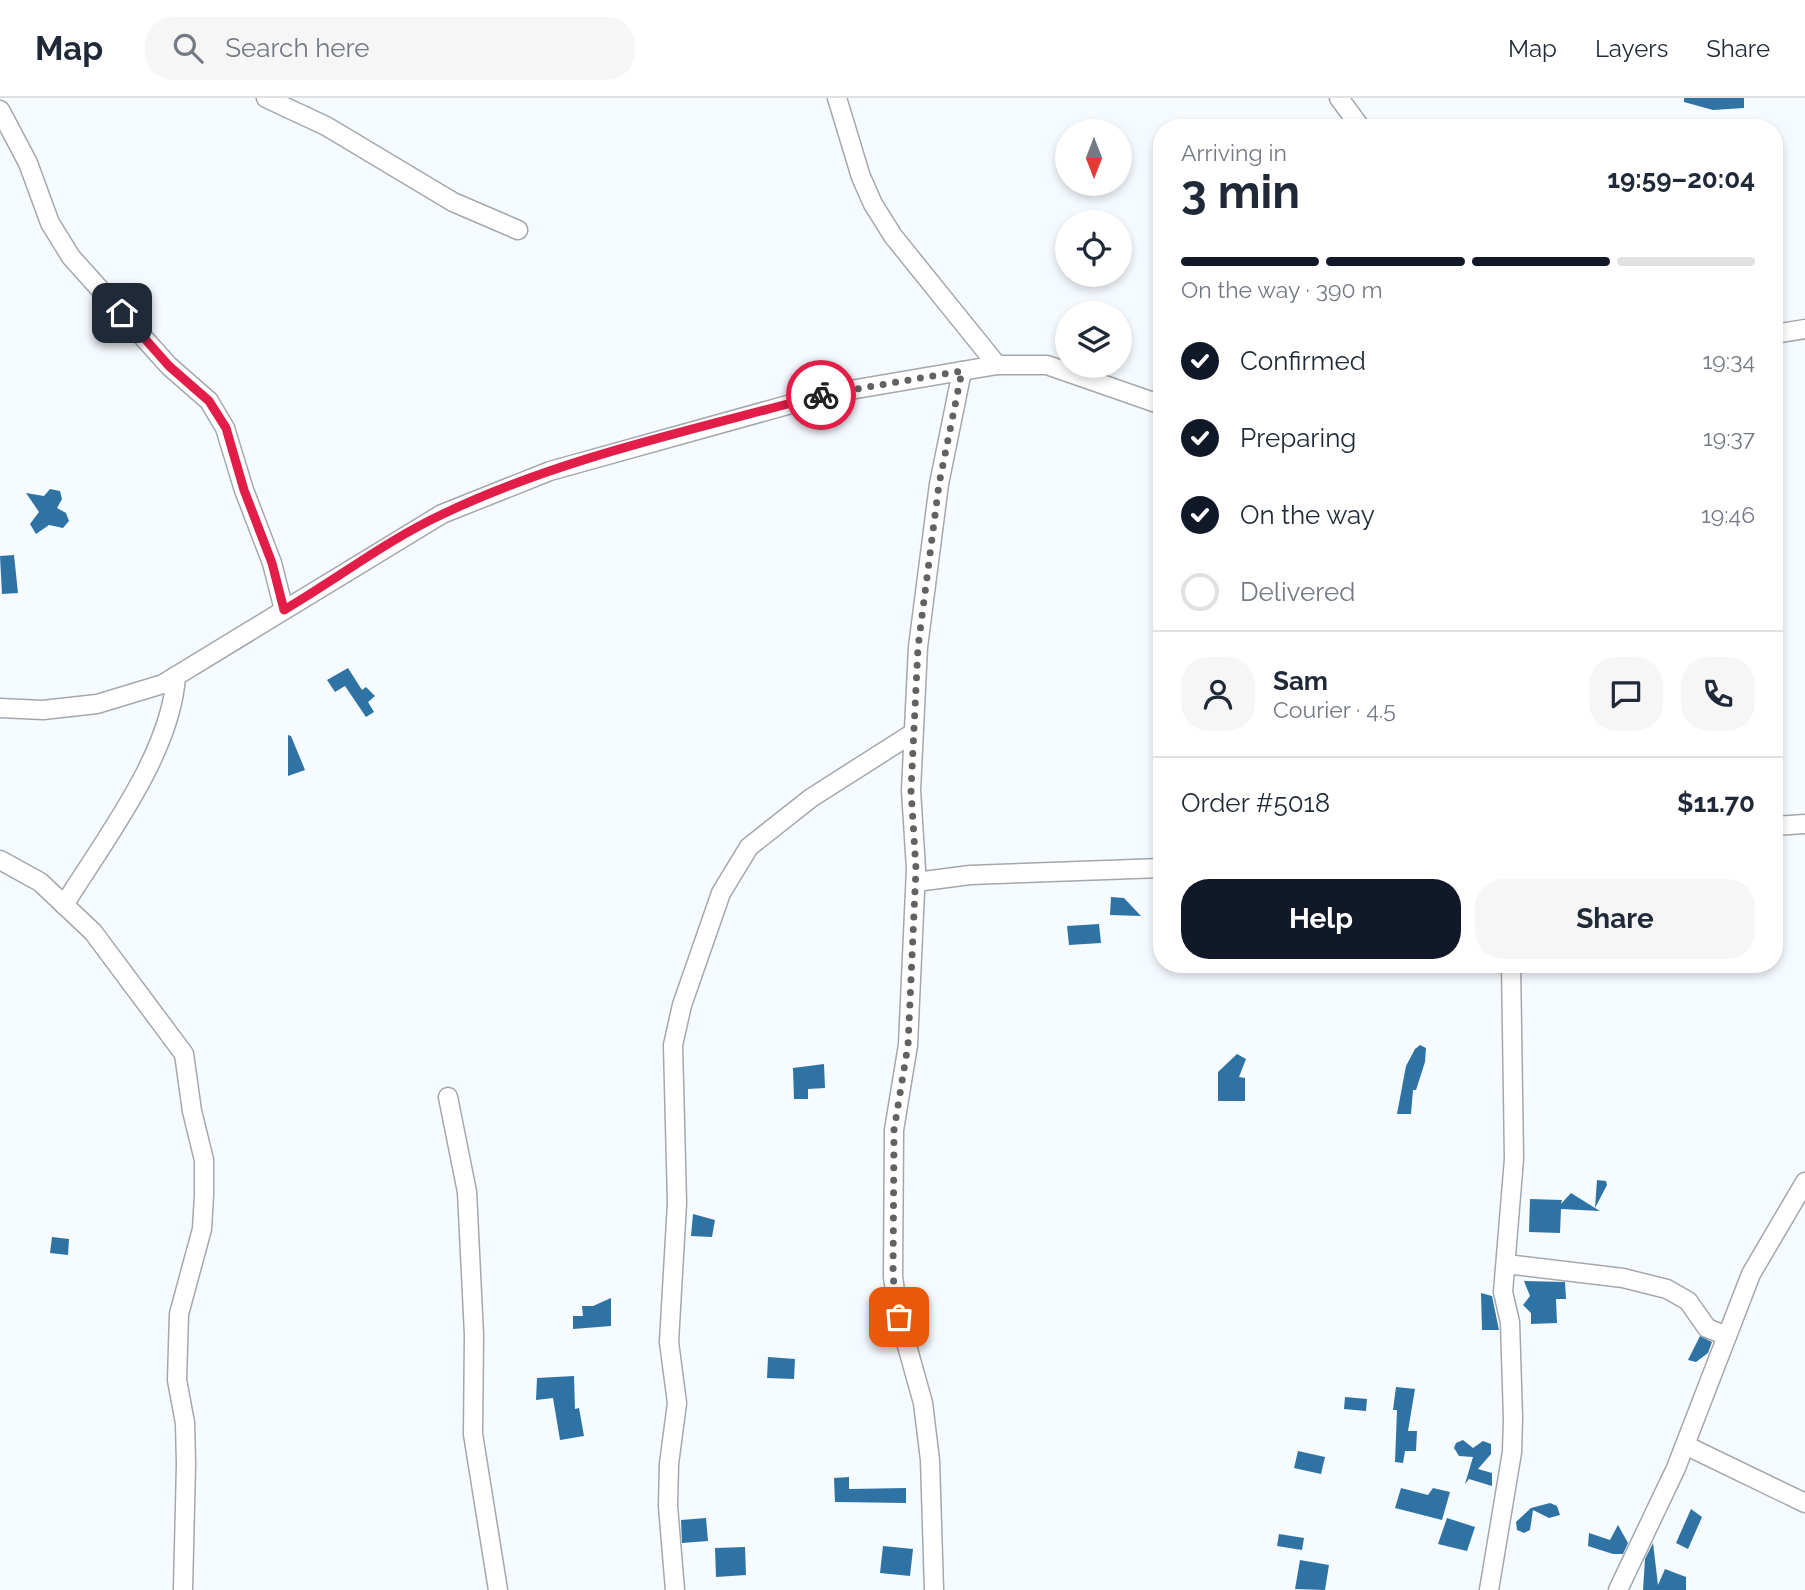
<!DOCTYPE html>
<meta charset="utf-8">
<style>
body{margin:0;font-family:Raleway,sans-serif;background:#f6f6f7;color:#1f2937;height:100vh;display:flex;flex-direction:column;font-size:26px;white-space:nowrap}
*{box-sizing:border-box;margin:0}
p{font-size:23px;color:#747a83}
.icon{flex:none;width:38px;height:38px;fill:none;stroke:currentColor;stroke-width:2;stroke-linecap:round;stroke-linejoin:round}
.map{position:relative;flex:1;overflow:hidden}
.drawer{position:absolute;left:1153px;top:21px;width:630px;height:854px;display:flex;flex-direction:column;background:#fff;border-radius:28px;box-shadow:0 4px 10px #0003}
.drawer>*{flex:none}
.needle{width:46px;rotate:180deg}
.fabs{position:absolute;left:1055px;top:21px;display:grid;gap:14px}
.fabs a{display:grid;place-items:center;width:77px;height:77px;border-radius:50%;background:#fff;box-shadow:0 4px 10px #0003;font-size:35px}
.pin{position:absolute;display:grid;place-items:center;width:60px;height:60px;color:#fff;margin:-30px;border-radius:14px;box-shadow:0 4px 10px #0006}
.courier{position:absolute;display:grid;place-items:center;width:70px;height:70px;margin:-35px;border:5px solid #e11d48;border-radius:50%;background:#fff;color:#222;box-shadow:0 2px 9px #0007}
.headline em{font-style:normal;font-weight:700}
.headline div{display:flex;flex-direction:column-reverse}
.headline{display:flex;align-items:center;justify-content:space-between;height:119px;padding:0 28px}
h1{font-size:46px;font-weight:700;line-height:52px}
.bar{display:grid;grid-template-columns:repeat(4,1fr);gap:10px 7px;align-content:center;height:84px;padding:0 28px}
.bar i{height:9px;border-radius:5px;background:#e0e1e3}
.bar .current{background:#111827}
.bar p{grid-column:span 4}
.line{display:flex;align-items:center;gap:18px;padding:0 28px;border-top:2px solid #e0e1e3}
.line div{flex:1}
.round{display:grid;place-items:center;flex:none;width:74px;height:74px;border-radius:28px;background:#f6f6f7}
ol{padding:0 28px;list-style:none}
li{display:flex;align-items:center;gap:21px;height:77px}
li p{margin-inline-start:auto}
li .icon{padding:7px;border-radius:50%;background:#111827;color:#fff;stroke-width:4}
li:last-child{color:#747a83}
li i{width:38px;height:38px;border:4px solid #e0e1e3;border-radius:50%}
.action{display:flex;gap:14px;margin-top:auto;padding:14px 28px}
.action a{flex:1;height:80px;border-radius:28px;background:#111827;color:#fff;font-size:28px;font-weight:700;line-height:80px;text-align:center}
.action a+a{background:#f6f6f7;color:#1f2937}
header{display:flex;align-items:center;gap:42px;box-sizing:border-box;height:98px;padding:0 35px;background:#fff;border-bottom:2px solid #e0e1e3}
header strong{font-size:33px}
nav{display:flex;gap:38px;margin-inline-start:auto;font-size:24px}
.search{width:490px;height:63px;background:#f6f6f7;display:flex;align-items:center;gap:18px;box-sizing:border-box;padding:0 24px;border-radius:28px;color:#747a83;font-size:26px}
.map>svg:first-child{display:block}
.building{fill:#2f73a5}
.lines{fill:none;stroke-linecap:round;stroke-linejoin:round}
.minor-casing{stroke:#a4a8ac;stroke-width:21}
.minor{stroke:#fff;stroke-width:18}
.done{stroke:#606264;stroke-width:7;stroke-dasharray:0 12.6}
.route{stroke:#e11d48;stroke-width:9}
</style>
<header>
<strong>Map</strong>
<div class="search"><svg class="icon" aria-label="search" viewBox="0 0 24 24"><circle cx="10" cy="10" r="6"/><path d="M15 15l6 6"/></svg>Search here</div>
<nav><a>Map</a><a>Layers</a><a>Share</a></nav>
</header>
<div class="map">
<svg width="1805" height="1492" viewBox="0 0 1805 1492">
<rect width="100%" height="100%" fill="#f6fbff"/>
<g class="building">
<polygon points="1684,0 1744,0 1744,10 1713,12 1684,4"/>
<polygon points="50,391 60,393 62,401 57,410 66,415 69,423 63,430 49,427 36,436 30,426 39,414 26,395 44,398"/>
<polygon points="14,457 18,495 2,496 0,458"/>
<polygon points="348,570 362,592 366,589 375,598 368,604 374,614 366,619 345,588 335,594 327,582"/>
<polygon points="288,637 291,638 305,672 288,678"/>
<polygon points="1111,799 1124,800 1141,818 1110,817"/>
<polygon points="1099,826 1101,845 1069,847 1067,828"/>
<polygon points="1420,947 1426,950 1425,964 1416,992 1413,992 1411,1016 1397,1016 1406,968 1415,951"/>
<polygon points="1237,956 1246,961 1239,979 1245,980 1245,1003 1218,1003 1218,974"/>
<polygon points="824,966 825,990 808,991 808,1001 794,1001 793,970"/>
<polygon points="1597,1082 1606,1083 1607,1087 1595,1110 1600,1113 1561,1111 1560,1135 1529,1134 1530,1101 1562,1102 1561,1106 1571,1095 1595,1110"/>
<polygon points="693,1116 715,1122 712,1139 691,1138"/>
<polygon points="52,1139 69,1141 68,1157 50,1155"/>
<polygon points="1524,1183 1565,1184 1566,1201 1556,1201 1557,1225 1531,1226 1531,1215 1523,1207 1530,1198"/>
<polygon points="1481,1195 1492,1198 1499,1232 1482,1232"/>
<polygon points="611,1200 611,1228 573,1231 573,1218 583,1218 582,1208 593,1208"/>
<polygon points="1700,1238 1712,1244 1708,1255 1696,1264 1688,1262"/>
<polygon points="768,1259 795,1261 794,1281 767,1280"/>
<polygon points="574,1278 575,1311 579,1310 584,1338 560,1342 553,1300 536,1302 537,1280"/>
<polygon points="1396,1289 1415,1291 1408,1333 1417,1333 1416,1353 1405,1353 1403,1365 1395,1364 1397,1312 1393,1312"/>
<polygon points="1345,1299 1367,1301 1366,1313 1344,1311"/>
<polygon points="1463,1342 1473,1350 1483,1343 1491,1346 1491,1356 1478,1371 1492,1375 1492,1388 1469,1381 1465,1386 1473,1359 1459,1358 1454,1350 1456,1345"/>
<polygon points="1298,1353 1325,1359 1321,1376 1294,1370"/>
<polygon points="849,1379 849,1391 906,1390 906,1405 835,1404 834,1380"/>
<polygon points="1401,1390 1428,1397 1433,1390 1450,1394 1442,1422 1395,1410"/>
<polygon points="1550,1405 1557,1408 1560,1417 1549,1420 1533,1412 1530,1432 1524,1435 1517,1432 1516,1424 1531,1410"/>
<polygon points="1691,1411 1702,1419 1688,1451 1676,1445"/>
<polygon points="706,1420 708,1443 682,1445 681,1422"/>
<polygon points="1447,1420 1475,1429 1467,1453 1438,1446"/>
<polygon points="1618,1427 1628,1445 1623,1456 1613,1456 1588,1448 1589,1435 1610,1442"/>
<polygon points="1279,1436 1304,1440 1302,1452 1277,1448"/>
<polygon points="1653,1445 1658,1487 1665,1471 1686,1479 1686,1492 1643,1492 1645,1461"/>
<polygon points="883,1448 913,1451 910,1478 880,1475"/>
<polygon points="745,1449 746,1477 716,1479 715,1450"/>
<polygon points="1300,1462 1329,1467 1325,1492 1295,1491"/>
</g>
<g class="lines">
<g class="minor-casing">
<g id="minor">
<polyline points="266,0 326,28 453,104 518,132"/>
<polyline points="837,0 861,79 873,106 893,138 997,267"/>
<polyline points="1339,0 1361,30"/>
<polyline points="0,12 28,65 50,125 71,159 169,268 209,303 225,330 244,392 272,465 284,512"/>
<polyline points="1774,236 1805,231"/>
<polyline points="0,610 43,612 97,606 163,586 442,416 550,373 827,296 997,267 1047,267 1162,307"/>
<polyline points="1774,728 1805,726"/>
<polyline points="0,762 40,784 93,834 184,956 192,1013 204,1062 204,1097 202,1131 179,1216 177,1282 185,1325 186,1366 183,1492"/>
<polyline points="916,784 970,777 1162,770"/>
<path d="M64,807C105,741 171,656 176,578"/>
<polyline points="448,999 467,1094 474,1237 473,1336 498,1492"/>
<polyline points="1506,1166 1623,1180 1667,1191 1688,1203 1707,1230 1727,1238"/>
<polyline points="1685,1347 1805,1405"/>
<polyline points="675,1492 668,1408 669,1366 677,1305 669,1244 677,1105 673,947 682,907 721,795 749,749 811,700 913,635"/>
<polyline points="934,1492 930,1362 923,1305 899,1219 893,1179 894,1032 908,947 916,771 911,692 918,549 939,386 962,273"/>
<polyline points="1489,1492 1512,1354 1513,1320 1510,1224 1503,1194 1514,1061 1511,866"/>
<polyline points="1618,1492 1676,1370 1751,1176 1805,1084"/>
</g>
</g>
<use href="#minor" class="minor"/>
</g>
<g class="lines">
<polyline class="done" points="821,297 962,273 939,386 918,549 911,692 916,771 908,947 894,1032 893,1179 899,1219"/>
<path class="route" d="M122,215L169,268L209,303L226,330L244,392L272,465L284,512C337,481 387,442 443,416C562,359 694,332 821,297"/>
</g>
</svg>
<div class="fabs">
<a><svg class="needle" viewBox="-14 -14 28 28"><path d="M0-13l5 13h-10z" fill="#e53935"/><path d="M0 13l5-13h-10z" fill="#747a83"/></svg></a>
<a><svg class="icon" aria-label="locate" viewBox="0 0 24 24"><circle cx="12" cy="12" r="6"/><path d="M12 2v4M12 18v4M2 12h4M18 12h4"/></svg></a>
<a><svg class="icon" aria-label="layers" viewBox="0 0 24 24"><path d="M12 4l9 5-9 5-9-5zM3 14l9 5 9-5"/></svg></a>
</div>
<div class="pin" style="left:899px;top:1219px;background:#ea580c"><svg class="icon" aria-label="bag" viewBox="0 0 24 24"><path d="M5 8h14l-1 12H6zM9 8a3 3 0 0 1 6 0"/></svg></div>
<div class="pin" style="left:122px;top:215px;background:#1f2937"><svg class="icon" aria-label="home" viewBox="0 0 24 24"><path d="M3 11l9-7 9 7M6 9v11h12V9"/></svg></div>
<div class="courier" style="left:821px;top:297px"><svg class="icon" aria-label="bike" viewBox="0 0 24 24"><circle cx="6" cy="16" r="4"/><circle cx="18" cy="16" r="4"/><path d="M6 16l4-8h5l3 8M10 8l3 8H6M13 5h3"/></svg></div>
<section class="drawer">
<div class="headline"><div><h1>3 min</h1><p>Arriving in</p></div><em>19:59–20:04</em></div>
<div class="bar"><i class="current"></i><i class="current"></i><i class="current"></i><i></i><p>On the way · 390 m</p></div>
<ol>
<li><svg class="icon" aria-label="check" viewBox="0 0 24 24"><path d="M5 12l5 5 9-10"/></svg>Confirmed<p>19:34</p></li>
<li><svg class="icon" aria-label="check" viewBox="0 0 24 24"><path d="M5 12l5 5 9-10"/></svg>Preparing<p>19:37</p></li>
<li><svg class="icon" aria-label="check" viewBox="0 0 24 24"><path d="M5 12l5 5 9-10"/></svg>On the way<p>19:46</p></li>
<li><i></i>Delivered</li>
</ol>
<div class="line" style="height:126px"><a class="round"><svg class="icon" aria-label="person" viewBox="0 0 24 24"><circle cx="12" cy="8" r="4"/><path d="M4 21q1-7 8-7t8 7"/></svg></a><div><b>Sam</b><p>Courier · 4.5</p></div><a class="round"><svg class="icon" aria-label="chat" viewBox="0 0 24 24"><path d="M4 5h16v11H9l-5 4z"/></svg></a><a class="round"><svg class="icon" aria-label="phone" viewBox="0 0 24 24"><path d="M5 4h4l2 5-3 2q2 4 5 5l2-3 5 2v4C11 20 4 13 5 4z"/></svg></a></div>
<div class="line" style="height:91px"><div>Order #5018</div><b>$11.70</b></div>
<div class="action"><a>Help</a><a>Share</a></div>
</section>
</div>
